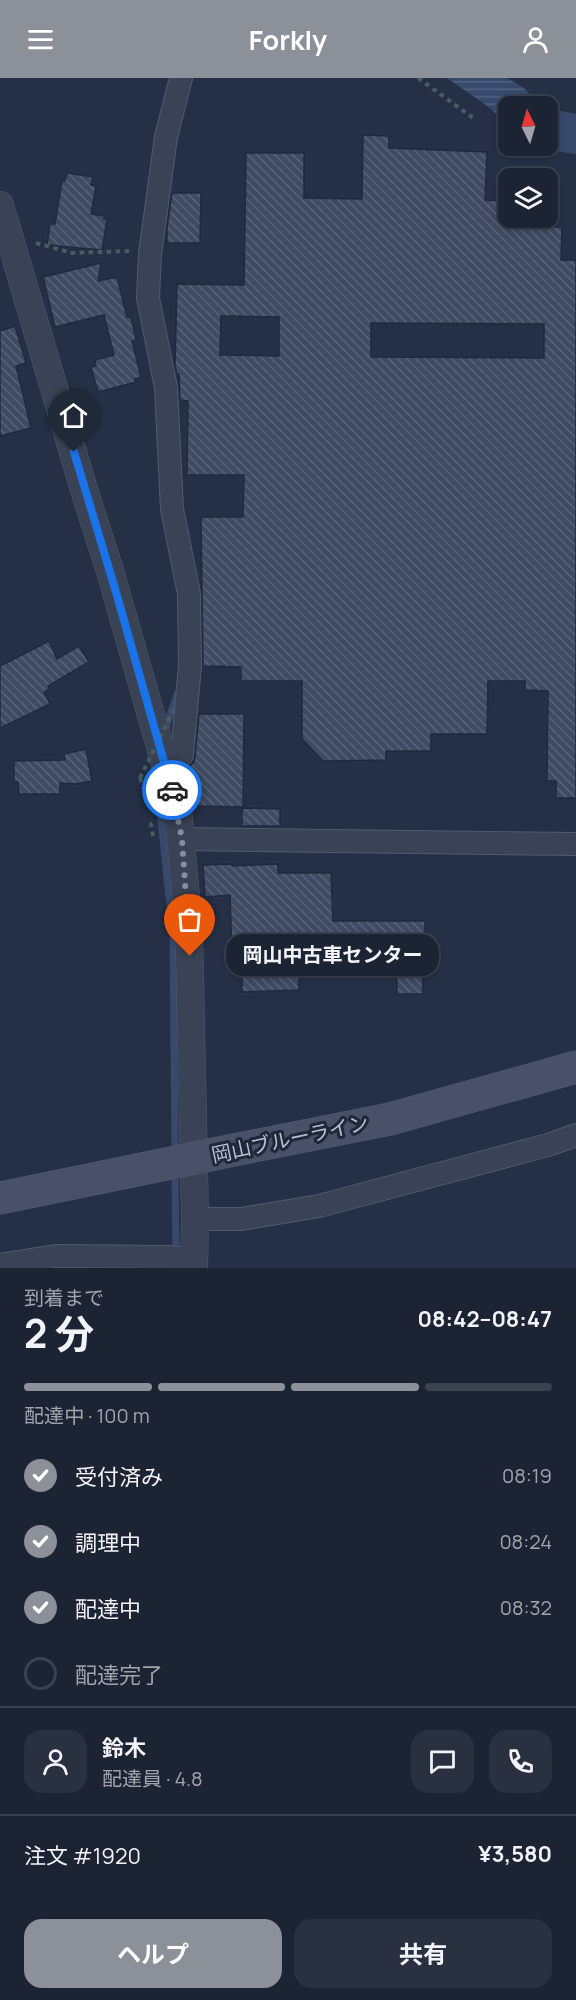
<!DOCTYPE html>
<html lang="ja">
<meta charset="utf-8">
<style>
body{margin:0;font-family:Manrope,"Noto Sans JP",sans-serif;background:#293040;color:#f1f3f6;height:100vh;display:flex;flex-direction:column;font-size:22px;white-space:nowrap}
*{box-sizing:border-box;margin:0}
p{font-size:20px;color:#a0a4ac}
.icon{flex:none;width:33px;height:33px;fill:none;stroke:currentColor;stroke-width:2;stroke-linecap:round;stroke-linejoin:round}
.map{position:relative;height:1190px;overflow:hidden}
.sheet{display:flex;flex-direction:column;background:#1c2434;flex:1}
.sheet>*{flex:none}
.needle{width:39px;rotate:355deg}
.tools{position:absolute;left:498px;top:18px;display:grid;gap:12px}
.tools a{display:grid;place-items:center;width:60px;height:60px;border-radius:12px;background:#1c2434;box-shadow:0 3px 9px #0003,0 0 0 2px #3a414f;font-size:30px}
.pin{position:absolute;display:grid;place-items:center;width:51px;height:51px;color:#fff;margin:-62px -26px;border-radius:50% 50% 50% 0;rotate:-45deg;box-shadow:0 0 6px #0007}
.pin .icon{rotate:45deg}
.courier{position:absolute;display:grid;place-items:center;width:60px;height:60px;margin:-30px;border:4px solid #1a73e8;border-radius:50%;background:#fff;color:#222;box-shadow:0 2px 8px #0007}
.bubble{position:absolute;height:42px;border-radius:18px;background:#1c2434;box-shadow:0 3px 9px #0003,0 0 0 2px #3a414f;font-size:20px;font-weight:700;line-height:42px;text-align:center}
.head em{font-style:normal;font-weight:700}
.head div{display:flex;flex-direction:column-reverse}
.head{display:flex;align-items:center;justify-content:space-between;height:102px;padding:0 24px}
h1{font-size:39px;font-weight:700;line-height:45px}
.bar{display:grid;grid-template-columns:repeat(4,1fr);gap:9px 6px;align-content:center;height:72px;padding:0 24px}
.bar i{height:8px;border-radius:4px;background:#3a414f}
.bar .on{background:#8c9099}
.bar p{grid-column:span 4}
.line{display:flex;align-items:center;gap:15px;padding:0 24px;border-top:2px solid #3a414f}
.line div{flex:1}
.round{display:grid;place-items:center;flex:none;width:63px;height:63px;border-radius:18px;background:#293040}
ol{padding:0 24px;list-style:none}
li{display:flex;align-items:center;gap:18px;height:66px}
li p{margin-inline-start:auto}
li .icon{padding:6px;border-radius:50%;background:#8c9099;color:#fff;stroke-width:4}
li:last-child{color:#a0a4ac}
li i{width:33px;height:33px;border:3px solid #3a414f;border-radius:50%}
.cta{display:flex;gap:12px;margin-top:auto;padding:12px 24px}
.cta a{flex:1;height:69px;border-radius:18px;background:#8c9099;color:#fff;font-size:24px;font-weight:700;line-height:69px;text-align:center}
.cta a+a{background:#293040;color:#f1f3f6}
header{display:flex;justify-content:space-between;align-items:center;height:78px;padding:0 24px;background:#8c9099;color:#fff;font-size:27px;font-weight:700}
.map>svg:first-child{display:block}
.water{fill:url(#water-rules)}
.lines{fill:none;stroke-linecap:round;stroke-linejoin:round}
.stream{stroke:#374a6e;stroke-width:7}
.river{stroke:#374a6e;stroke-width:40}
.building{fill:url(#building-back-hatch);stroke:#202a3c;stroke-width:1.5;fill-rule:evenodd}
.minor-casing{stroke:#525b6c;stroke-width:24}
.tertiary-casing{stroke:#525b6c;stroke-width:28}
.secondary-casing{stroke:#525b6c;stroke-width:33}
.path{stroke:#465d62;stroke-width:4;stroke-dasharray:4.5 4.5;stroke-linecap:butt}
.minor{stroke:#3a4355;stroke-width:22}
.tertiary{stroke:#3a4355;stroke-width:27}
.secondary{stroke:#485168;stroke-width:32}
.secondary-bridge-casing{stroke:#525b6c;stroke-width:33;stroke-linecap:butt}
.path-bridge{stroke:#465d62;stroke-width:4;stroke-dasharray:4.5 4.5;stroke-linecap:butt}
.secondary-bridge{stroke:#485168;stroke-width:32}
.done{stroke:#858d9e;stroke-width:6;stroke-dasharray:0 10.8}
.route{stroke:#1a73e8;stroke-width:8}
.labels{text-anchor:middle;stroke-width:6;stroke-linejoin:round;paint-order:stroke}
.street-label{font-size:20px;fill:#b8bfce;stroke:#1e283a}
</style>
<header><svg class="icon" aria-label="menu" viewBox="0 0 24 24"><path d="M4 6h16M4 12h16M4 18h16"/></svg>Forkly<svg class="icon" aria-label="person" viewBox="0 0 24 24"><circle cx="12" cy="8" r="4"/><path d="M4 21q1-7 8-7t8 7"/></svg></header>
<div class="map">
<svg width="576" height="1190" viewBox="0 0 576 1190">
<defs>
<pattern id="water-rules" width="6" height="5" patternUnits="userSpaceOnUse" patternTransform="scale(1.5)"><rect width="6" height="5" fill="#374a6e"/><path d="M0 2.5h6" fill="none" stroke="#526282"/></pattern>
<pattern id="building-back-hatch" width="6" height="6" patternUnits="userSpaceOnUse" patternTransform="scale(1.5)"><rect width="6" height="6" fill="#3f4b63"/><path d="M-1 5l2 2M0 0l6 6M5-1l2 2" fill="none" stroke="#596378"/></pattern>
</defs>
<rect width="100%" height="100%" fill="#253046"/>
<polygon class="water" points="447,0 507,0 524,10 541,28 508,28 508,46 486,27"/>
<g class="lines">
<g class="stream">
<path d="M166,651C168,638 174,627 178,614"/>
<polyline points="160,704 158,713 173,857 175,1076"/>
<polyline points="175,1093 176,1175"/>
</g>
<polyline class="river" points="548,51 576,56"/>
</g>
<g class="building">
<path d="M363,57L389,58V70L487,74L485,122L508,123V140H528V148L562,149L561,182H576V720H556V703H547L548,613L525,612V603H488L487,656H431V673H386V682L323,683L302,661V603H241V589L203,588L201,439H243L244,397H187L188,323L180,322L179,296H177L175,288L177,206L244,207L246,75H304V120L362,121ZM221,238L279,239V278L220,277ZM371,245L544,246V280L371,279Z"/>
<polygon points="67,95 93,99 91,107 96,108 91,136 104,138 104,141 107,141 102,172 47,167 50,146 55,146 62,103 65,103"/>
<polygon points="172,115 201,115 200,165 167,165 167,149"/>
<polygon points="101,185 98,203 117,199 127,239 131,239 136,262 132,263 141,299 135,301 136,304 98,314 91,289 96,288 95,282 114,277 104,237 55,249 43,199"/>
<polygon points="15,248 26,285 16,288 31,350 0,358 0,253"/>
<polygon points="49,563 57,581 79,568 89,584 48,608 50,611 44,614 50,626 0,650 0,588"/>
<polygon points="199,636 244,636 243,729 196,728 184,693 194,684 195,679"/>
<polygon points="86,671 92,703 76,706 60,705 60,716 19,716 18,704 14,704 14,683 65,682 64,676"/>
<polygon points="242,730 280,731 280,748 242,748"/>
<polygon points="232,786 232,788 278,786 278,795 331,795 333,843 425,843 425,869 422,869 423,916 397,916 396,869 357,868 357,887 298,888 299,912 242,914 242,874 232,874 230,817 205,819 203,787"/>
</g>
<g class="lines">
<g class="minor-casing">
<g id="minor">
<polyline points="167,689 182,677 190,587 189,516 172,431 166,310 148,220 150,176 166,59 181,0"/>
<polyline points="182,761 576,766"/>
<polyline points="195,1141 241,1141 319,1128 548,1067 576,1057"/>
<polyline points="0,1187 56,1178 169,1179 194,1182"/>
</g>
</g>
<g class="tertiary-casing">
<polyline id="tertiary" points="0,127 85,415 110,493 178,732 189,854 195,1141 194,1190"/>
</g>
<g class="secondary-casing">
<g id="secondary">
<polyline points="219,1075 390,1041 576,989"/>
<polyline points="0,1120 137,1092"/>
</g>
</g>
<g class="path">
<polyline points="418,0 476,42"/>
<polyline points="36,165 72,175 129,173"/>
<polyline points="140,700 144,711"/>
<polyline points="153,758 151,746 155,745"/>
</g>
<use href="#minor" class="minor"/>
<use href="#tertiary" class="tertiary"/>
<use href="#secondary" class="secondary"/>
<g class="secondary-bridge-casing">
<polyline id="secondary-bridge" points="137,1092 219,1075"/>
</g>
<polyline class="path-bridge" points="140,700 176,627"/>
<use href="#secondary-bridge" class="secondary-bridge"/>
</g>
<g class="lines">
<polyline class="done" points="172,712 182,761 190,878"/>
<polyline class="route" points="74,374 116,514 172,712"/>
</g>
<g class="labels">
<g class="street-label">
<text transform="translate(290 1061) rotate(-12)" y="7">岡山ブルーライン</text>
</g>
</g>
</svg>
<div class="tools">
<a><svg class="needle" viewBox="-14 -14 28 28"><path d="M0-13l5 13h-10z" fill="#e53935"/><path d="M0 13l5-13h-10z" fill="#a0a4ac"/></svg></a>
<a><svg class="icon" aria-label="layers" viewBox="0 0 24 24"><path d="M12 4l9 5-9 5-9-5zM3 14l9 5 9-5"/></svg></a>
</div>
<div class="pin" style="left:190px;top:878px;background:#ea580c"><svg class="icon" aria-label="bag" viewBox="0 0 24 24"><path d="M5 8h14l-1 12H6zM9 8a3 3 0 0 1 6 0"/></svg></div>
<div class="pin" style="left:74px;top:374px;background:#1f2937"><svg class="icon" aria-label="home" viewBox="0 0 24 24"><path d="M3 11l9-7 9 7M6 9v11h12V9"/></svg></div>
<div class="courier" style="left:172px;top:712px"><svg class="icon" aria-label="car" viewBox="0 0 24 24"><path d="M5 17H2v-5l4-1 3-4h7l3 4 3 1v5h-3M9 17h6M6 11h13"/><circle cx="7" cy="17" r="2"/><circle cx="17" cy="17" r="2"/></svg></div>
<div class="bubble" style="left:226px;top:856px;width:213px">岡山中古車センター</div>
</div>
<section class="sheet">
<div class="head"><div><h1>2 分</h1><p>到着まで</p></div><em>08:42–08:47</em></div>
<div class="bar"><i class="on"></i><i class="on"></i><i class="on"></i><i></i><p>配達中 · 100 m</p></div>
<ol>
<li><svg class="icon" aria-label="check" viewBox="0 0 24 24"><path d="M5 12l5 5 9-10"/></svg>受付済み<p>08:19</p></li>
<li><svg class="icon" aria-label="check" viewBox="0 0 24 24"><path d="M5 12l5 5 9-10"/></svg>調理中<p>08:24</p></li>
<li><svg class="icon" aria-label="check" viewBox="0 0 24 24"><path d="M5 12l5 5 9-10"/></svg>配達中<p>08:32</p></li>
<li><i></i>配達完了</li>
</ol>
<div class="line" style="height:108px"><a class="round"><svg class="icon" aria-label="person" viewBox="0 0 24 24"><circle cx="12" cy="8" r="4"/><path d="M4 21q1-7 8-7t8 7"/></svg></a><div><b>鈴木</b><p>配達員 · 4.8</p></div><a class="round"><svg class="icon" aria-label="chat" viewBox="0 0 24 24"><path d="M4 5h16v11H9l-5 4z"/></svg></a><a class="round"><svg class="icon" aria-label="phone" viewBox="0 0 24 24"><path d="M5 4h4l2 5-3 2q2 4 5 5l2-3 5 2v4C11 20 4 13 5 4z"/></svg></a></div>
<div class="line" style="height:78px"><div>注文 #1920</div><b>¥3,580</b></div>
<div class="cta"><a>ヘルプ</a><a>共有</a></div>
</section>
